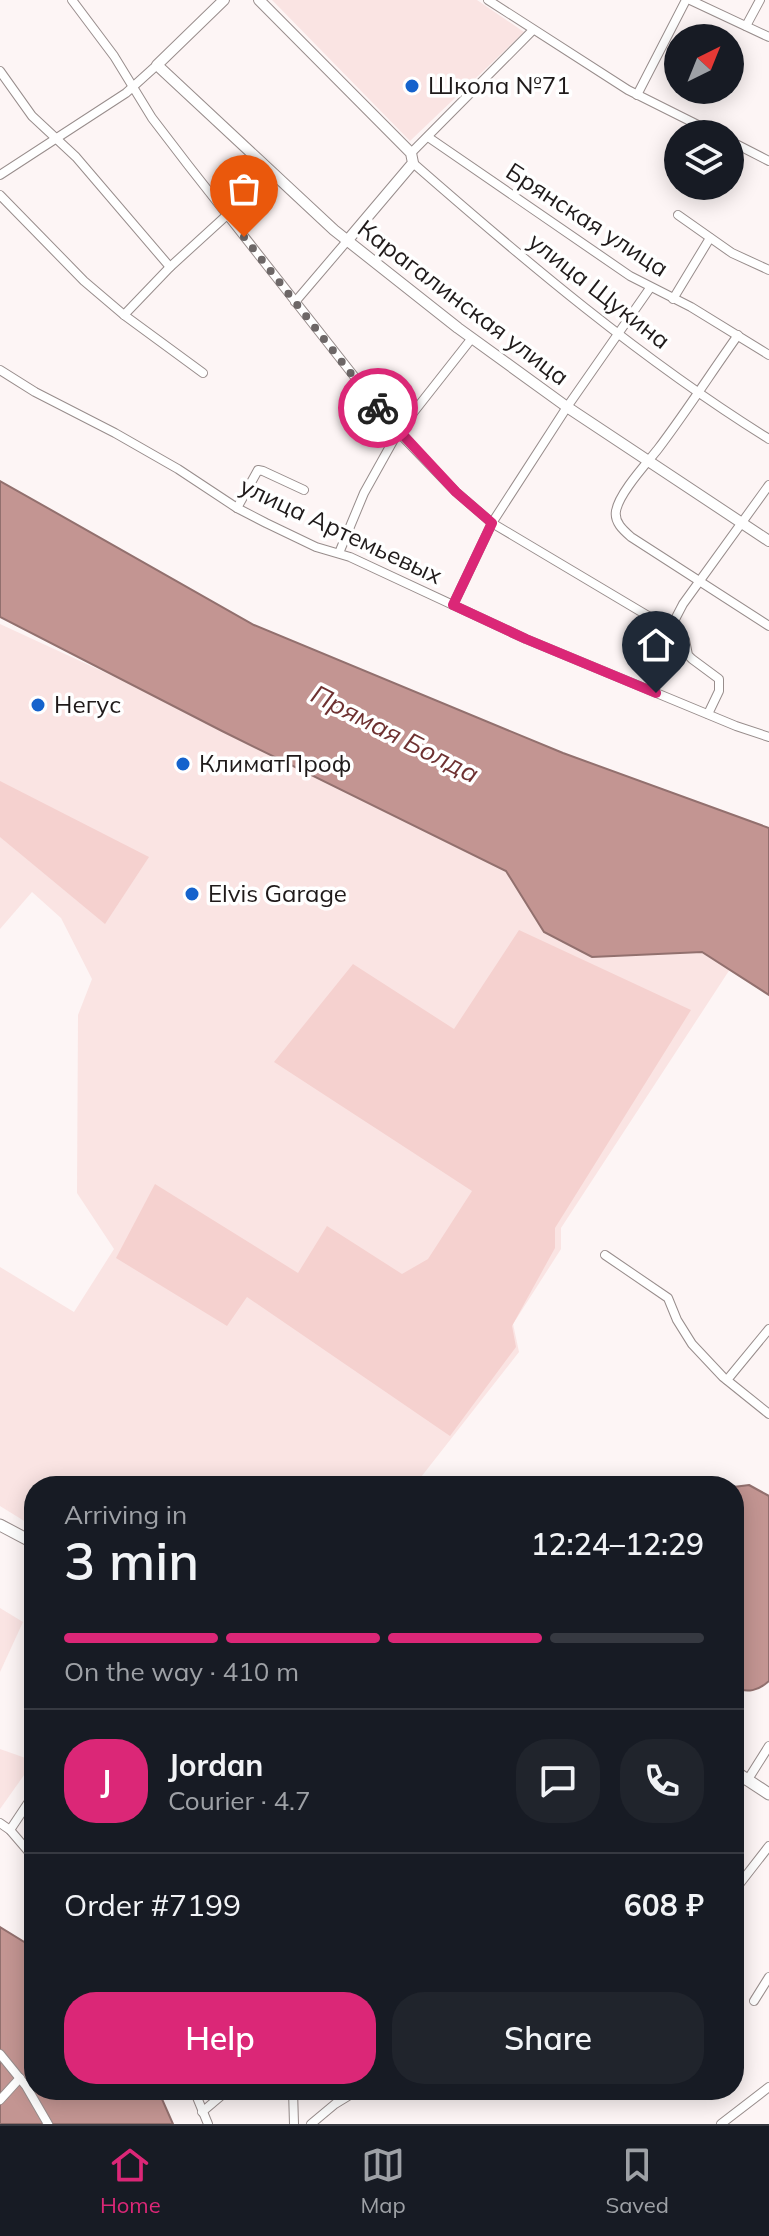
<!DOCTYPE html>
<meta charset="utf-8">
<style>
body{margin:0;font-family:Mulish,sans-serif;background:#20242c;color:#f1f3f6;height:100vh;display:flex;flex-direction:column;font-size:30px;white-space:nowrap}
*{box-sizing:border-box;margin:0}
p{font-size:26px;color:#9ea1a6}
.icon{flex:none;width:44px;height:44px;fill:none;stroke:currentColor;stroke-width:2;stroke-linecap:round;stroke-linejoin:round}
.map{position:relative;flex:1;overflow:hidden}
.panel{position:absolute;left:24px;top:1476px;width:720px;height:624px;display:flex;flex-direction:column;background:#171b24;border-radius:32px;box-shadow:0 4px 20px #0003}
.panel>*{flex:none}
.needle{width:52px;rotate:43deg}
.controls{position:absolute;left:664px;top:24px;display:grid;gap:16px}
.controls a{display:grid;place-items:center;width:80px;height:80px;border-radius:50%;background:#171b24;box-shadow:0 4px 20px #0003;font-size:40px}
.pin{position:absolute;display:grid;place-items:center;width:68px;height:68px;color:#fff;margin:-82px -34px;border-radius:50% 50% 50% 0;rotate:-45deg;box-shadow:0 0 8px #0007}
.pin .icon{rotate:45deg}
.courier{position:absolute;display:grid;place-items:center;width:80px;height:80px;margin:-40px;border:6px solid #db2777;border-radius:50%;background:#fff;color:#222;box-shadow:0 2px 10px #0007}
.head em{font-style:normal;font-weight:600}
.head div{display:flex;flex-direction:column-reverse}
.head{display:flex;align-items:center;justify-content:space-between;height:136px;padding:0 40px}
h1{font-size:52px;font-weight:600;line-height:60px}
.bar{display:grid;grid-template-columns:repeat(4,1fr);gap:12px 8px;align-content:center;height:96px;padding:0 40px}
.bar i{height:10px;border-radius:6px;background:#363941}
.bar .selected{background:#db2777}
.bar p{grid-column:span 4}
.line{display:flex;align-items:center;gap:20px;padding:0 40px;border-top:2px solid #363941}
.line div{flex:1}
.round{display:grid;place-items:center;flex:none;width:84px;height:84px;border-radius:32px;background:#20242c}
.action{display:flex;gap:16px;margin-top:auto;padding:16px 40px}
.action a{flex:1;height:92px;border-radius:32px;background:#db2777;color:#fff;font-size:32px;font-weight:600;line-height:92px;text-align:center}
.action a+a{background:#20242c;color:#f1f3f6}
.tabs{display:flex;justify-content:space-around;align-items:center;height:112px;border-top:2px solid #363941;background:#171b24;font-size:22px;color:#9ea1a6}
.tabs a{display:grid;justify-items:center;gap:4px}
.tabs .selected{color:#db2777}
.map>svg:first-child{display:block}
.built{fill:#fae4e3}
.green{fill:#f5d1cf}
.water{fill:#c39592;stroke:#92706e;stroke-width:2}
.lines{fill:none;stroke-linecap:round;stroke-linejoin:round}
.minor-casing{stroke:#988d8c;stroke-width:10}
.tertiary-casing{stroke:#988d8c;stroke-width:12}
.secondary-casing{stroke:#988d8c;stroke-width:13}
.minor{stroke:#fff;stroke-width:8}
.tertiary{stroke:#fff;stroke-width:10}
.secondary{stroke:#fff;stroke-width:11}
.done{stroke:#6d6767;stroke-width:8;stroke-dasharray:0 14.4}
.route{stroke:#db2777;stroke-width:10}
.poi-dot{fill:#1562cc;stroke:#fff;stroke-width:3}
.labels{text-anchor:middle;stroke-width:7;stroke-linejoin:round;paint-order:stroke}
.poi-label{font-size:24px;fill:#1f1a1a;stroke:#fff;text-anchor:start}
.street-label{font-size:24px;fill:#1f1a1a;stroke:#fff}
.water-label{font-size:26px;font-style:italic;fill:#6e3131;stroke:#fff}
</style>
<div class="map">
<svg width="769" height="2124" viewBox="0 0 769 2124">
<rect width="100%" height="100%" fill="#fdf5f5"/>
<g class="built">
<polygon points="272,0 477,0 524,32 410,141"/>
<polygon points="0,624 734,963 561,1228 561,1249 513,1324 519,1352 414,1486 34,1486 34,1527 0,1506 0,1267 74,1312 114,1249 77,1193 78,1015 92,979 61,918 32,892 0,929"/>
<polygon points="0,1608 23,1622 0,1672"/>
<polygon points="0,1749 34,1761 0,1809"/>
</g>
<g class="green">
<polygon points="0,781 149,857 105,924 0,837"/>
<polygon points="519,930 691,1010 555,1228 555,1248 512,1326 516,1347 450,1436 247,1297 227,1326 116,1258 155,1184 298,1273 327,1226 402,1274 428,1259 472,1191 274,1062 353,964 454,1029"/>
</g>
<g class="water">
<polygon points="0,481 254,625 563,753 769,828 769,995 702,952 592,957 544,932 506,871 222,731 0,617"/>
<path d="M749,1485L769,1496V1681C758,1691 748,1693 734,1688V1487Z"/>
<polygon points="0,1927 34,1948 34,2090 158,2090 173,2124 0,2124"/>
</g>
<g class="lines">
<g class="minor-casing">
<g id="minor">
<polyline points="72,0 114,56 152,118 188,165 398,432 456,492 492,523 670,629 685,640 688,655 692,659 719,679 719,691 708,714"/>
<polyline points="488,0 628,90 716,134"/>
<polyline points="690,0 769,37"/>
<polyline points="746,26 760,0"/>
<polyline points="0,71 32,116 76,157 170,267"/>
<polyline points="637,95 686,0"/>
<polyline points="428,137 630,276 691,307 769,355"/>
<polyline points="730,141 769,161"/>
<polyline points="411,153 533,30"/>
<path d="M413,163C525,261 642,360 769,439"/>
<polyline points="0,175 126,93 157,65"/>
<polyline points="0,195 84,281 124,315 203,373"/>
<polyline points="678,215 732,253 769,270"/>
<polyline points="673,299 710,238"/>
<polyline points="295,302 347,241"/>
<polyline points="124,315 170,267 227,215"/>
<path d="M738,335C711,373 686,412 658,449C647,463 619,493 616,511C614,522 623,530 631,537L769,626"/>
<polyline points="0,370 35,392 115,433 178,469 237,508 266,523 316,547 350,557 526,639 736,726 769,737"/>
<polyline points="237,508 258,470 263,471 304,490"/>
<polyline points="339,553 364,493 398,432 472,338"/>
<polyline points="453,605 492,523 567,407 650,288"/>
<polyline points="670,629 683,604 769,485"/>
<polyline points="605,1255 668,1298 677,1320 692,1344 723,1377 769,1414"/>
<polyline points="727,1380 769,1329"/>
<polyline points="747,1781 769,1746"/>
<polyline points="0,1823 10,1830 34,1858"/>
<polyline points="10,1830 34,1794"/>
<polyline points="734,1891 769,1846"/>
<polyline points="754,2001 769,1977"/>
<polyline points="0,2054 26,2086 48,2124"/>
<polyline points="194,2090 208,2124"/>
<polyline points="293,2090 294,2124"/>
<polyline points="0,2100 20,2078"/>
<polyline points="202,2112 228,2090"/>
<polyline points="311,2124 335,2104 358,2090"/>
<polyline points="721,2124 769,2087"/>
</g>
</g>
<g class="tertiary-casing">
<g id="tertiary">
<polyline points="224,0 157,65 334,230 458,328 567,407 769,541"/>
<polyline points="259,0 411,153 413,163 347,241"/>
</g>
</g>
<g class="secondary-casing">
<g id="secondary">
<polyline points="0,1525 34,1543"/>
<polyline points="734,1771 769,1794"/>
</g>
</g>
<use href="#minor" class="minor"/>
<use href="#tertiary" class="tertiary"/>
<use href="#secondary" class="secondary"/>
</g>
<g class="lines">
<polyline class="done" points="244,237 378,408"/>
<polyline class="route" points="378,408 456,492 492,523 453,605 526,639 656,693"/>
</g>
<g class="poi-dot">
<circle cx="412" cy="86" r="8"/>
<circle cx="38" cy="705" r="8"/>
<circle cx="183" cy="764" r="8"/>
<circle cx="192" cy="894" r="8"/>
</g>
<g class="labels">
<g class="poi-label">
<text x="428" y="94">Школа №71</text>
<text x="54" y="713">Негус</text>
<text x="199" y="772">КлиматПроф</text>
<text x="208" y="902">Elvis Garage</text>
</g>
<g class="street-label">
<text transform="translate(587 220) rotate(33)" y="8">Брянская улица</text>
<text transform="translate(599 291) rotate(38)" y="8">улица Щукина</text>
<text transform="translate(463 303) rotate(37)" y="8">Карагалинская улица</text>
<text transform="translate(341 531) rotate(25)" y="8">улица Артемьевых</text>
</g>
<g class="water-label">
<text transform="translate(395 734) rotate(27)" y="9">Прямая Болда</text>
</g>
</g>
</svg>
<div class="controls">
<a><svg class="needle" viewBox="-14 -14 28 28"><path d="M0-13l5 13h-10z" fill="#e53935"/><path d="M0 13l5-13h-10z" fill="#9ea1a6"/></svg></a>
<a><svg class="icon" aria-label="layers" viewBox="0 0 24 24"><path d="M12 4l9 5-9 5-9-5zM3 14l9 5 9-5"/></svg></a>
</div>
<div class="pin" style="left:244px;top:237px;background:#ea580c"><svg class="icon" aria-label="bag" viewBox="0 0 24 24"><path d="M5 8h14l-1 12H6zM9 8a3 3 0 0 1 6 0"/></svg></div>
<div class="pin" style="left:656px;top:693px;background:#1f2937"><svg class="icon" aria-label="home" viewBox="0 0 24 24"><path d="M3 11l9-7 9 7M6 9v11h12V9"/></svg></div>
<div class="courier" style="left:378px;top:408px"><svg class="icon" aria-label="bike" viewBox="0 0 24 24"><circle cx="6" cy="16" r="4"/><circle cx="18" cy="16" r="4"/><path d="M6 16l4-8h5l3 8M10 8l3 8H6M13 5h3"/></svg></div>
<section class="panel">
<div class="head"><div><h1>3 min</h1><p>Arriving in</p></div><em>12:24–12:29</em></div>
<div class="bar"><i class="selected"></i><i class="selected"></i><i class="selected"></i><i></i><p>On the way · 410 m</p></div>
<div class="line" style="height:144px"><b class="round" style="background:#db2777;color:#fff">J</b><div><b>Jordan</b><p>Courier · 4.7</p></div><a class="round"><svg class="icon" aria-label="chat" viewBox="0 0 24 24"><path d="M4 5h16v11H9l-5 4z"/></svg></a><a class="round"><svg class="icon" aria-label="phone" viewBox="0 0 24 24"><path d="M5 4h4l2 5-3 2q2 4 5 5l2-3 5 2v4C11 20 4 13 5 4z"/></svg></a></div>
<div class="line" style="height:104px"><div>Order #7199</div><b>608 ₽</b></div>
<div class="action"><a>Help</a><a>Share</a></div>
</section>
</div>
<nav class="tabs">
<a class="selected"><svg class="icon" aria-label="home" viewBox="0 0 24 24"><path d="M3 11l9-7 9 7M6 9v11h12V9"/></svg>Home</a>
<a><svg class="icon" aria-label="map" viewBox="0 0 24 24"><path d="M3 6l6-2 6 2 6-2v14l-6 2-6-2-6 2zM9 4v14M15 6v14"/></svg>Map</a>
<a><svg class="icon" aria-label="saved" viewBox="0 0 24 24"><path d="M7 4h10v16l-5-4-5 4z"/></svg>Saved</a>
</nav>
